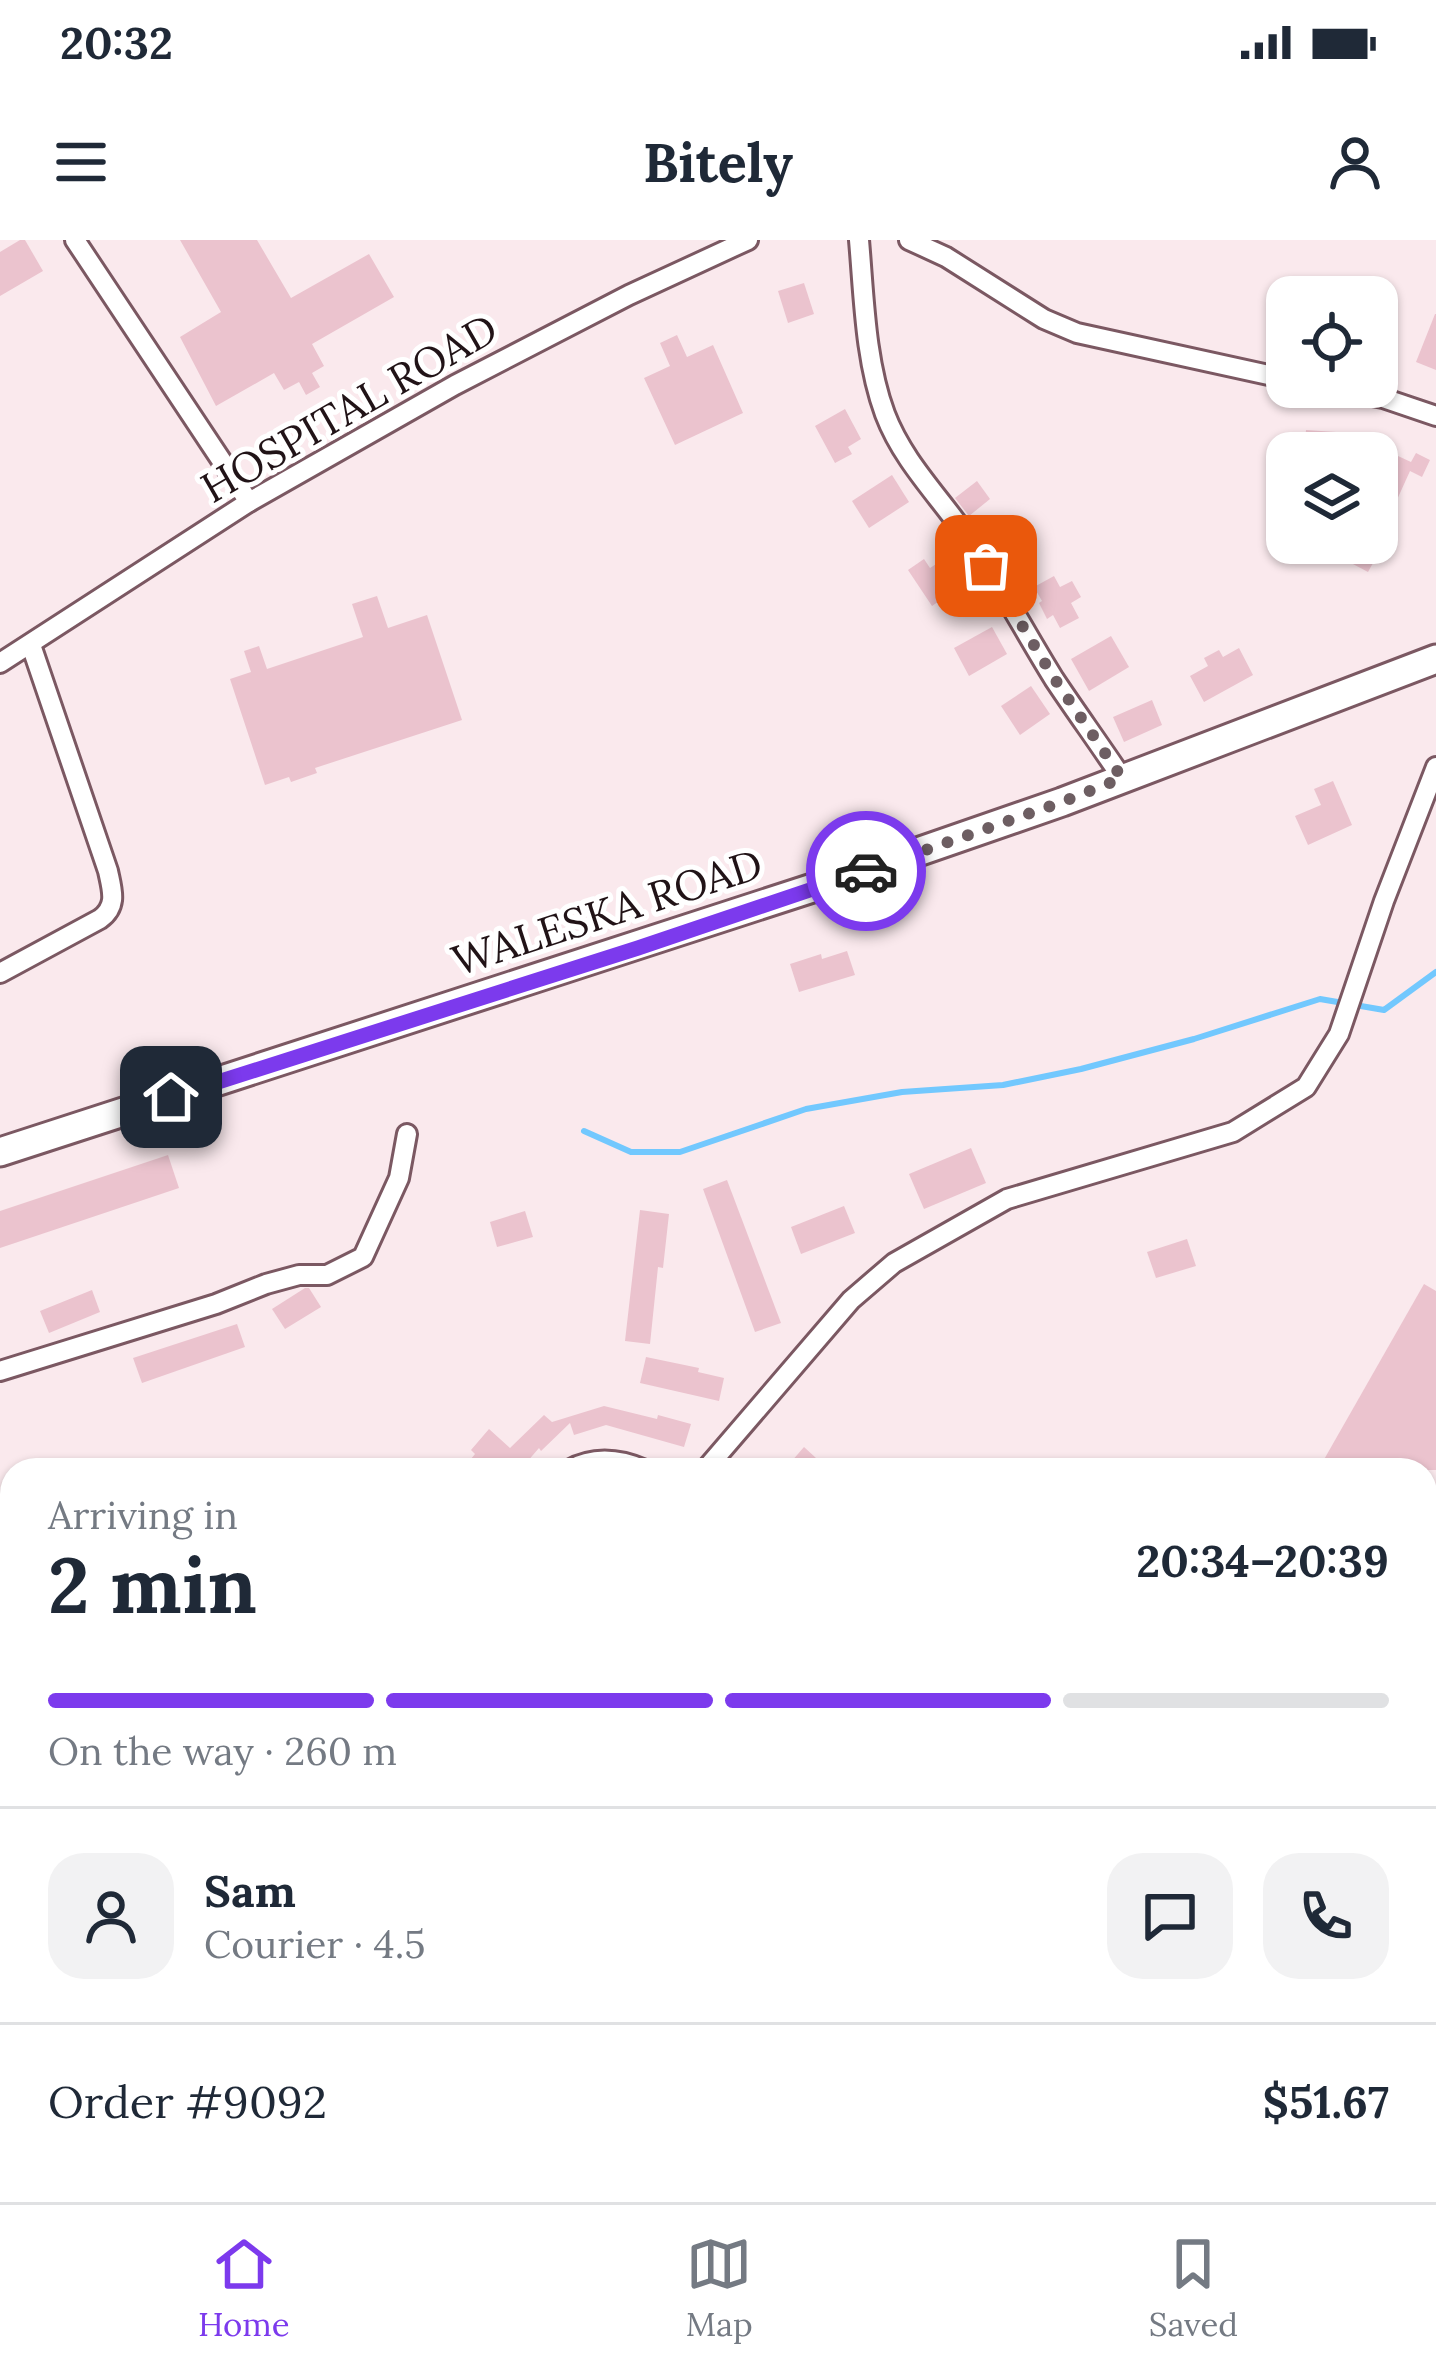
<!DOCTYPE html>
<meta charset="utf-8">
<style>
body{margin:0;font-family:Lora,serif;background:#f2f2f3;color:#1f2937;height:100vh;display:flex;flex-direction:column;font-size:45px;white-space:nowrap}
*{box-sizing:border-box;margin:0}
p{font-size:39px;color:#747a83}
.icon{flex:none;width:66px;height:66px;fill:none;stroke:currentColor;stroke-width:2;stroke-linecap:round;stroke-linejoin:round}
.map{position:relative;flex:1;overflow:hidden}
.sheet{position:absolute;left:0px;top:1218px;width:1437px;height:744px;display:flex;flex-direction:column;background:#fff;border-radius:36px 36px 0 0;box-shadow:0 3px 9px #0004}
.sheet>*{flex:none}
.controls{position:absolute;left:1266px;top:36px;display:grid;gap:24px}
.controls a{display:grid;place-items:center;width:132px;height:132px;border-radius:24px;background:#fff;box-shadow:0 3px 9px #0004;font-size:60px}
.pin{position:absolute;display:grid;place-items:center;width:102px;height:102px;color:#fff;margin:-51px;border-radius:24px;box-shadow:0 6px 18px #0006}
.courier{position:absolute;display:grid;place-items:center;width:120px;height:120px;margin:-60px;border:9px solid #7c3aed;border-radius:50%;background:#fff;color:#222;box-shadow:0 3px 15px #0007}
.headline em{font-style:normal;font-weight:700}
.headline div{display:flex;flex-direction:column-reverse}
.headline{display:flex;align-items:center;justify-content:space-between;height:204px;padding:0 48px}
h1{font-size:78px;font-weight:700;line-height:90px}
.bar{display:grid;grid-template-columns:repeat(4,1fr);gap:18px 12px;align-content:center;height:144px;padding:0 48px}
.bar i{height:15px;border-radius:9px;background:#e0e1e3}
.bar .current{background:#7c3aed}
.bar p{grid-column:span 4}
.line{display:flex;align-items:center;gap:30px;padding:0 48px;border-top:3px solid #e0e1e3}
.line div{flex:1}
.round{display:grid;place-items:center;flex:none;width:126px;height:126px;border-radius:36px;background:#f2f2f3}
.status{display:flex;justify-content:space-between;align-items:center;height:84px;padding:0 60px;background:#fff;direction:ltr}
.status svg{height:33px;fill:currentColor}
header{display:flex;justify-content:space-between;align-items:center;height:156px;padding:0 48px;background:#fff;font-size:54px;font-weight:700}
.menu{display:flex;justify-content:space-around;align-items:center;height:168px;border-top:3px solid #e0e1e3;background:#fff;font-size:33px;color:#747a83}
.menu a{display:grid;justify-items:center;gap:6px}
.menu .current{color:#7c3aed}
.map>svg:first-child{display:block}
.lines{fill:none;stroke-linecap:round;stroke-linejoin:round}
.stream{stroke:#72c8fe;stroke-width:6}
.building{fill:#ebc3ce}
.minor-casing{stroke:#7b5862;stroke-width:24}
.secondary-casing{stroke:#7b5862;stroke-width:33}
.minor{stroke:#fff;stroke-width:18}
.secondary{stroke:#fff;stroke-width:27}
.done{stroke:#6d5e62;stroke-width:12;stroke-dasharray:0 21.6}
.route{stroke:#7c3aed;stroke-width:15}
.labels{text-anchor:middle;stroke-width:10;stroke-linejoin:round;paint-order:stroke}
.street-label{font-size:42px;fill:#211317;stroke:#fff}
</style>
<div class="status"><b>20:32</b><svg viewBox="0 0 49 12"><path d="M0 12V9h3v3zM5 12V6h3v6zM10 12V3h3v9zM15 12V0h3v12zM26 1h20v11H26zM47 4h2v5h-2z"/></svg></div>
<header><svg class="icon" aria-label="menu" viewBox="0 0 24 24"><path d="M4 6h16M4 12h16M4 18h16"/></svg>Bitely<svg class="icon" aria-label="person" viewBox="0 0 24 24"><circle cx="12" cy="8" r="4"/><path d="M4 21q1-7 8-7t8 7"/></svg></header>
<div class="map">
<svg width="1436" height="1962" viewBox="0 0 1436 1962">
<rect width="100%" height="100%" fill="#fae9ed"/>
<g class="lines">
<polyline class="stream" points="584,891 631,912 680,912 806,869 902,852 1003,845 1081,829 1194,799 1320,759 1384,770 1436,732"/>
</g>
<g class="building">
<polygon points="20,0 25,0 43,31 0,56 0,12"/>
<polygon points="180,0 257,0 291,58 369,14 394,57 312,104 324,126 312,133 320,147 306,155 299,142 284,150 274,133 216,166 180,97 221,72"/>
<polygon points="804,43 814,74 788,83 778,51"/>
<polygon points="1435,74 1436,74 1436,130 1416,122"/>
<polygon points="677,95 687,117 713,105 743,173 675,205 644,138 670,126 660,103"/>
<polygon points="845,169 861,199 848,207 852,214 835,223 815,186"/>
<polygon points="1306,190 1336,192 1333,213 1304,213"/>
<polygon points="1385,210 1411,222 1416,213 1430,220 1422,237 1410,231 1391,273 1377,266 1377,230"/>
<polygon points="892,235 909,262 869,288 852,261"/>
<polygon points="977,241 990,259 969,276 955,258"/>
<polygon points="1016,299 1033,319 1010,338 996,316"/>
<polygon points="1343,303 1384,303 1368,332 1336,315"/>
<polygon points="947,317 965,343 932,366 908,330 924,319 930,328"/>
<polygon points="1054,336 1060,347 1072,341 1081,357 1071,363 1079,378 1060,388 1053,375 1047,379 1039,363 1042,361 1034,347"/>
<polygon points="377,356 388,388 427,375 462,480 315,528 317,533 291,542 289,537 265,545 230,439 251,432 244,411 259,406 267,429 363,397 352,364"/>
<polygon points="992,387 1007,414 969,436 954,408"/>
<polygon points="1111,396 1129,427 1089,451 1071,419"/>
<polygon points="1239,408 1253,435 1204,462 1190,436 1208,426 1204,418 1219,410 1223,417"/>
<polygon points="1031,446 1050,474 1020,495 1001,466"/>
<polygon points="1152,460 1162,485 1124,502 1113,477"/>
<polygon points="1333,541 1352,585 1308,605 1295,576 1321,565 1314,549"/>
<polygon points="847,711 855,735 799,752 790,724 821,714 822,719"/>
<polygon points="971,908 986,943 924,969 909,934"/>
<polygon points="168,915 179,948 0,1008 0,971"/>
<polygon points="727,940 781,1083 755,1092 703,949"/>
<polygon points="844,966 855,993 801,1014 791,987"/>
<polygon points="640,970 669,974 663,1028 658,1027 650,1104 625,1101"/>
<polygon points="525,971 533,997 497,1007 490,982"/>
<polygon points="1187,999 1196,1026 1156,1038 1147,1012"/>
<polygon points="1424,1044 1436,1051 1436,1230 1318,1230"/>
<polygon points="305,1048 309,1048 321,1067 285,1089 272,1069"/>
<polygon points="92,1050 100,1072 49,1093 40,1071"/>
<polygon points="237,1084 245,1107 142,1143 133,1118"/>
<polygon points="646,1117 699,1128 698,1132 724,1138 719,1161 640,1143"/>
<polygon points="604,1166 657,1179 658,1175 691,1184 684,1207 606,1185 574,1195 570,1183 541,1211 539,1208 520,1230 462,1230 475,1214 471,1210 489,1189 510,1208 544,1175 552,1182"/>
<polygon points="804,1207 829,1230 784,1230"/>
</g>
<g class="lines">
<g class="minor-casing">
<g id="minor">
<polyline points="75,0 249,262"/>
<path d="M859,0C864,57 865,120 885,174C904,224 943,260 972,304C1002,348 1026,394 1054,439C1076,472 1100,505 1122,538"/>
<polyline points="909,0 946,17 1044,79 1077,93 1287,139"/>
<polyline points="1325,147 1383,158 1436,176"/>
<polyline points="0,423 249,262 455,145 629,55 748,0"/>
<path d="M0,733L100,679C118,666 112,650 108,631L31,405"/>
<polyline points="0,1131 216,1064 266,1044 299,1035 327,1035 363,1017 399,938 407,894"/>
<path d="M569,1230C594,1216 620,1219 645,1230"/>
<polyline points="705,1230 851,1060 894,1023 1007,959 1233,892 1306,847 1339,794 1384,661 1436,527"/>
<polyline points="0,1382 12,1377"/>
<polyline points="0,1478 12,1511"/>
<polyline points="1425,1541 1436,1540"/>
<polyline points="1425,1738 1436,1737"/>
<polyline points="0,1885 12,1882"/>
<polyline points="270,1962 273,1950"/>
</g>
</g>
<g class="secondary-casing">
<polyline id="secondary" points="0,912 831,642 1062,562 1436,419"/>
</g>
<use href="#minor" class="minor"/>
<use href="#secondary" class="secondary"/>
</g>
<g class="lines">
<polyline class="done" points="866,631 1062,562 1122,538 1054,438 986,326"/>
<polyline class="route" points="171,857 638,708 866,631"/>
</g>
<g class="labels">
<g class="street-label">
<text transform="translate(349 168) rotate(-30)" y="15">HOSPITAL ROAD</text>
<text transform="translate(607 672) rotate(-18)" y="15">WALESKA ROAD</text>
</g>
</g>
</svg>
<div class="controls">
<a><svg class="icon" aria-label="locate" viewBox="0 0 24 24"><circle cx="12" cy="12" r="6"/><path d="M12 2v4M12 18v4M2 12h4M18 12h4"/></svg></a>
<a><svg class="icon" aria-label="layers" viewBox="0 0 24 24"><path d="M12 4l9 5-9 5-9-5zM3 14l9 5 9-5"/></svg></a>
</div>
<div class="pin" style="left:986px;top:326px;background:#ea580c"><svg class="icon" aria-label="bag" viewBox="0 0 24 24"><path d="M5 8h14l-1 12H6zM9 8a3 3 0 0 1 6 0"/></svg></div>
<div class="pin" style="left:171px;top:857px;background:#1f2937"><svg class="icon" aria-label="home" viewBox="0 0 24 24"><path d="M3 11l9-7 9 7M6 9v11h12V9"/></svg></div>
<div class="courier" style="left:866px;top:631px"><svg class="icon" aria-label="car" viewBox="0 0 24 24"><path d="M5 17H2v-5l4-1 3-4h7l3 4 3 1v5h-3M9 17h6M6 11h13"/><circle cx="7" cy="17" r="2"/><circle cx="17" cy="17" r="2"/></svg></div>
<section class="sheet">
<div class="headline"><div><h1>2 min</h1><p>Arriving in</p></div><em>20:34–20:39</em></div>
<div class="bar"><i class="current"></i><i class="current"></i><i class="current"></i><i></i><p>On the way · 260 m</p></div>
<div class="line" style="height:216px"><a class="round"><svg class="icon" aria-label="person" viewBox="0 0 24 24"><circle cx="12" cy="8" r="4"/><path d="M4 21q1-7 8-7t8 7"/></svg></a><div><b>Sam</b><p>Courier · 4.5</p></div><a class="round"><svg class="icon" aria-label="chat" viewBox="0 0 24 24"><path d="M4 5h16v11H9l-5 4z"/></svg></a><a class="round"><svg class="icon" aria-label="phone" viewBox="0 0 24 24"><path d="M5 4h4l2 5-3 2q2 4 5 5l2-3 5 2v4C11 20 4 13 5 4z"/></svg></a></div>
<div class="line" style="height:156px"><div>Order #9092</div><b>$51.67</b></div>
</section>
</div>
<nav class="menu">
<a class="current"><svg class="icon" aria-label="home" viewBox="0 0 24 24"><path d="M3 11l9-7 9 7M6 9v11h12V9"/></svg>Home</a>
<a><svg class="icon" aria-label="map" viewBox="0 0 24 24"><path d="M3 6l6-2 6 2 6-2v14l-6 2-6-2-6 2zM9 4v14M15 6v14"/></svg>Map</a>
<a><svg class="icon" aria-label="saved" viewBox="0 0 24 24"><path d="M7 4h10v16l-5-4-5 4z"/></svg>Saved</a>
</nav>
